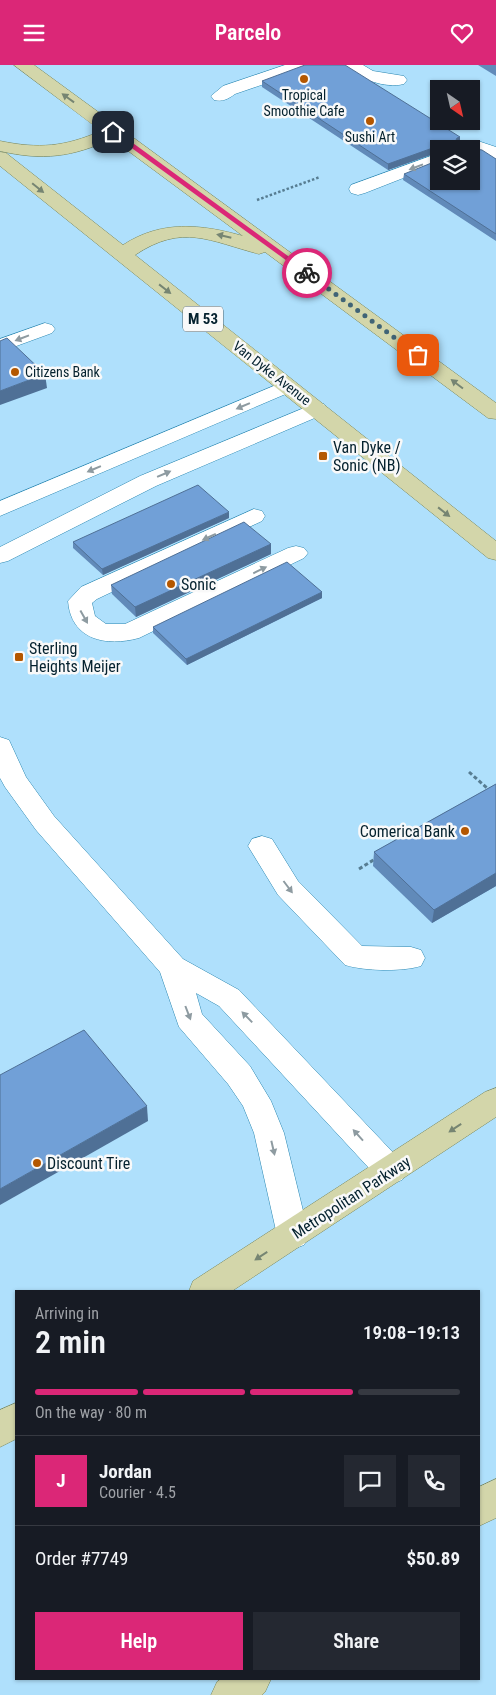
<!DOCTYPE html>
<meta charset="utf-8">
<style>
body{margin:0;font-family:"Roboto Condensed",sans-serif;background:#242831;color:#f1f3f6;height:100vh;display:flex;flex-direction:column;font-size:19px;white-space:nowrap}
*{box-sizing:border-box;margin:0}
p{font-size:16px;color:#9ea1a6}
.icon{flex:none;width:28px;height:28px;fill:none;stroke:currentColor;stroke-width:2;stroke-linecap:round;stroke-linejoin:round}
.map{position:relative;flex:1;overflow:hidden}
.sheet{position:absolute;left:15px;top:1225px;width:465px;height:390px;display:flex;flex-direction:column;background:#171b24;border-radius:0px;box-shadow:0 1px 4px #0004}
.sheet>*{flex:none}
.needle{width:32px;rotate:146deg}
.fabs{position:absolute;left:430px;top:15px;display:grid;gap:10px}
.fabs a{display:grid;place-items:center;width:50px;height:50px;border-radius:0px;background:#171b24;box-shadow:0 1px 4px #0004;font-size:25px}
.pin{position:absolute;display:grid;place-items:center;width:42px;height:42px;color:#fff;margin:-21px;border-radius:10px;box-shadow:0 2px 8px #0006}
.courier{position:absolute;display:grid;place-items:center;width:50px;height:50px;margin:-25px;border:4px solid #db2777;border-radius:50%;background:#fff;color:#222;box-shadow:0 1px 6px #0007}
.headline em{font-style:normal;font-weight:600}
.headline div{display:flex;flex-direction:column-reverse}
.headline{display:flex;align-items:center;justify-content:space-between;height:85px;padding:0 20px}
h1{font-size:32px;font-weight:600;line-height:38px}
.bar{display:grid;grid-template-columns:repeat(4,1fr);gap:8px 5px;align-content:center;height:60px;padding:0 20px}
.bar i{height:6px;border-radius:4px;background:#363941}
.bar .on{background:#db2777}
.bar p{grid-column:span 4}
.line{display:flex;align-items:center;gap:12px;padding:0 20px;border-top:1px solid #363941}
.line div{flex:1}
.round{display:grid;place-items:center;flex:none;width:52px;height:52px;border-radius:0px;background:#242831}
.primary-button{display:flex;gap:10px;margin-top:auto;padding:10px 20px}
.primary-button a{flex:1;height:58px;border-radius:0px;background:#db2777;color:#fff;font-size:20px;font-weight:600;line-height:58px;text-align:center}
.primary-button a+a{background:#242831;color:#f1f3f6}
header{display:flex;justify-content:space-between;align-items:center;height:65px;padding:0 20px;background:#db2777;color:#fff;font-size:22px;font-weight:600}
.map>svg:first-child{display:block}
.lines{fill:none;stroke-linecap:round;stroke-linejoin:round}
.minor-casing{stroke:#2986b0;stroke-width:1}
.major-casing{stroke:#77855a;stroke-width:1}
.path-far1{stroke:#577d92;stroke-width:2.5;stroke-dasharray:2.5 2;stroke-linecap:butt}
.path{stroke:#577d92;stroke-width:3;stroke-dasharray:4 2.5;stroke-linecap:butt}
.minor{fill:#fff;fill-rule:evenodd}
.major{fill:#d3d6aa;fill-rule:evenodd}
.wall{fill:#618ab9}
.shaded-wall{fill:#4f7096}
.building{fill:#71a0d7;stroke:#4f7096}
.oneway{fill:#768572}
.oneway2{fill:#8e9ba1}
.route{fill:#db2777}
.done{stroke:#406476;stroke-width:5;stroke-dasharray:0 9}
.poi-dot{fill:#b45700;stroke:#f9f9f9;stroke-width:2}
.labels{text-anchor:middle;stroke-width:5;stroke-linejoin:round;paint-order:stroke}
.far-poi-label{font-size:14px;fill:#04212e;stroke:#f9f9f9}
.far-street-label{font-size:14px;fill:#04212e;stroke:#f9f9f9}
.shield{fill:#f9f9f9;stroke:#4e626b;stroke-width:1}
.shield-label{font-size:15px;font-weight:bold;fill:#04212e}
.poi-label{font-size:16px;fill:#04212e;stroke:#f9f9f9;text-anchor:start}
.street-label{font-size:16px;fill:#04212e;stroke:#f9f9f9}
</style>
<header><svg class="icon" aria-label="menu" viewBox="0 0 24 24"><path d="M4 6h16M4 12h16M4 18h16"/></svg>Parcelo<svg class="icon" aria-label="heart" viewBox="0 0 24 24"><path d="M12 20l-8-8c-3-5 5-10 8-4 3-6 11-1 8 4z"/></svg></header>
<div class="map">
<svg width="496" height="1630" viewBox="0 0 496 1630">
<rect width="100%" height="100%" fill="#afe0fc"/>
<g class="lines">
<g class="minor-casing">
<g id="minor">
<path d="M285,0H311L308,4L235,29C228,34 223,37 214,35L211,31L223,21Z"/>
<path d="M341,0H363L373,6L404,11L407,15L404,19C384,24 361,13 344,4Z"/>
<polygon points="469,77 481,77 496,82 496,95 478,88 471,88 471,84 455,84 458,80"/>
<polygon points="439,88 439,99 365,128 358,130 351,128 349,124 351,120"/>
<polygon points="45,258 52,260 55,264 52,268 0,287 0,274"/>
<polygon points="288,315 295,317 299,321 295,325 0,451 0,436"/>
<polygon points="316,338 324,339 327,344 324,349 156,421 8,496 0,498 0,482 140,411"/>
<path d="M254,444L262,446L265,451L262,456L97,534L92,538L95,551L106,559H125L288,483L296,481L304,483L308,488L304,493L139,573C106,582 71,575 68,536L81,522Z"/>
<polygon points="0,672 9,675 26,712 54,751 183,894 239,925 402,1097 407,1106 402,1115 391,1119 380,1115 219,941 196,928 202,949 250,1001 271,1036 284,1068 309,1170 304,1180 293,1184 282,1180 277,1170 254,1068 243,1041 228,1019 179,962 160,907 36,765 5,722 0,713"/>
<path d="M262,771L272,774L298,816L362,881L411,882L421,885L425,893L421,901C402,907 364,906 345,900L278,830L248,781L252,774Z"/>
</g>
</g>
<g class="major-casing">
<g id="major">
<path d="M14,0H34L496,338V354L488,353L265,187L259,189C209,176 183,158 135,190L496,476V495L488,493L0,101V87L6,88L123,180C161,155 201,159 243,171L112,74C72,92 43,96 0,86V76C39,84 64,82 101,66Z"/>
<polygon points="496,1023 496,1052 232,1226 189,1226 193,1216 485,1027"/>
<polygon points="16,1338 16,1374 0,1382 0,1345"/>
<polygon points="496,1414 496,1453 479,1461 479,1422"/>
<polygon points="221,1614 271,1614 265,1627 262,1630 211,1630 217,1617"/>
</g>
</g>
<polyline class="path-far1" points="257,135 320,112"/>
<g class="path">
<polyline points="469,707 496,731"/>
<polyline points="359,804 375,794"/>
</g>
<use href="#minor" class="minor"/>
<use href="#major" class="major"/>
</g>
<g class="wall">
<polygon points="478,0 496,0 496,11"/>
<polygon points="262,16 460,72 460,78 456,79 470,83 496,94 496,176 403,115 404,109 471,116 439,84 439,87 388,105 262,22"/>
<polygon points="229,453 103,510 73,483 73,477"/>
<polygon points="271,479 271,489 136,552 112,529 111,520"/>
<polygon points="322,527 322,533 187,600 153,568 153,562"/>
<polygon points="496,719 496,821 432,858 373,801 374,787"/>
</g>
<g class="shaded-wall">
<polygon points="460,72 460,78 456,79 454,84 454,79 457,73"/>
<polygon points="441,80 440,84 439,84 439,87 388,105 388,99"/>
<polygon points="45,309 47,323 0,340 0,326"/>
<polygon points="229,447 229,453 103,510 102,504"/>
<polygon points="271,479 271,489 136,552 135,542"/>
<polygon points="322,527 322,533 187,600 186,594"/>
<polygon points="496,808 496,821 432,858 434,845"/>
<polygon points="147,1041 148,1056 0,1140 0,1124"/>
</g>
<g class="building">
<polygon points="305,0 345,0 460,72 457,73 454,79 470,80 470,83 482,85 496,94 496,169 404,109 439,95 439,116 471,116 471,84 440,84 441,80 388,99 262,16"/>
<polygon points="7,273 45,309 0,326 0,276"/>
<polygon points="198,420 229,447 102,504 73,477"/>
<polygon points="244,457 271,479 135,542 111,520"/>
<polygon points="287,497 322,527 186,594 153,562"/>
<polygon points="496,719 496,808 434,845 374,787"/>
<polygon points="84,965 147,1041 0,1124 0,1010"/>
</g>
<defs><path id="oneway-solid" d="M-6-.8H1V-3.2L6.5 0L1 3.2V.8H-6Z" transform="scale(1.25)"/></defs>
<g class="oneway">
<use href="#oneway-solid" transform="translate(68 33) rotate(-144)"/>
<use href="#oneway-solid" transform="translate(38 123) rotate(39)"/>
<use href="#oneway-solid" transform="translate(224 171) rotate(-167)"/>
<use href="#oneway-solid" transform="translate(165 224) rotate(38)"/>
<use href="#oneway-solid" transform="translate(457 319) rotate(-143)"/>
<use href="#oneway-solid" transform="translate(444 447) rotate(38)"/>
<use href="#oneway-solid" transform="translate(455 1063) rotate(146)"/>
<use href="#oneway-solid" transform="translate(261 1191) rotate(147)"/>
</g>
<g class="oneway2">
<use href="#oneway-solid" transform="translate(416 102) rotate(159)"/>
<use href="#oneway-solid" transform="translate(22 273) rotate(159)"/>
<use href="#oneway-solid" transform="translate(243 341) rotate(157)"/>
<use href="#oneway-solid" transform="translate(94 404) rotate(157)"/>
<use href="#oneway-solid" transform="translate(164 409) rotate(-23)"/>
<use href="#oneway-solid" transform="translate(209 472) rotate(155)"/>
<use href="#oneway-solid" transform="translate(260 505) rotate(-26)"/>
<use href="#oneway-solid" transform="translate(84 552) rotate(61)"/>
<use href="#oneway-solid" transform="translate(288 822) rotate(53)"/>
<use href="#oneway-solid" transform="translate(188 948) rotate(69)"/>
<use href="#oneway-solid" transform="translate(247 952) rotate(-134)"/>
<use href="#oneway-solid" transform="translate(358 1070) rotate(-132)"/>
<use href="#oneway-solid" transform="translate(273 1083) rotate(77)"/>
</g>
<polygon class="route" points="111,65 115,65 310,207 310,209 305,209 111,68"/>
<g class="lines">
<polyline class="done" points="307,208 418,290"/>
</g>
<g class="poi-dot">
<circle cx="304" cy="14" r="5"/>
<circle cx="370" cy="56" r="5"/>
<circle cx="15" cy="307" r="5"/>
<rect x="318" y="386" width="10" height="10" rx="2.5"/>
<circle cx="171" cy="519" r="5"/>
<rect x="14" y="587" width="10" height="10" rx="2.5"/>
<circle cx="465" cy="766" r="5"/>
<circle cx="37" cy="1098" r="5"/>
</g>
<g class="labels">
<g class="far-poi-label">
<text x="304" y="35">Tropical<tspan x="304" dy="16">Smoothie Cafe</tspan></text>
<text x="370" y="77">Sushi Art</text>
<text x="25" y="312" text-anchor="start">Citizens Bank</text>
</g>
<g class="far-street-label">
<text transform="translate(272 308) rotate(38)" y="5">Van Dyke Avenue</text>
</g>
<rect class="shield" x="183" y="241.5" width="40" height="25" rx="4"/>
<g class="shield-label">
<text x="203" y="259">M 53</text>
</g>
<g class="poi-label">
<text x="333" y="388">Van Dyke /<tspan x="333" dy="18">Sonic (NB)</tspan></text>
<text x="181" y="525">Sonic</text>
<text x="29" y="589">Sterling<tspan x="29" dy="18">Heights Meijer</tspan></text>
<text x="455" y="772" text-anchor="end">Comerica Bank</text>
<text x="47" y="1104">Discount Tire</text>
</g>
<g class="street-label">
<text transform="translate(351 1132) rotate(-33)" y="6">Metropolitan Parkway</text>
</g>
</g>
</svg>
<div class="fabs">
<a><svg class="needle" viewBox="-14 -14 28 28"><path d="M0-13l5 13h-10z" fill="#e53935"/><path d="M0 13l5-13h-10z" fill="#9ea1a6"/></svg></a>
<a><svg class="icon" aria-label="layers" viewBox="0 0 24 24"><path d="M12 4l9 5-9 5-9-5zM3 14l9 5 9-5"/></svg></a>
</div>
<div class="pin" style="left:418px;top:290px;background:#ea580c"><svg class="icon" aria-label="bag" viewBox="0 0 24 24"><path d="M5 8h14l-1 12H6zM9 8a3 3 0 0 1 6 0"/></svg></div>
<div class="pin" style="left:113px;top:67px;background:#1f2937"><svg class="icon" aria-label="home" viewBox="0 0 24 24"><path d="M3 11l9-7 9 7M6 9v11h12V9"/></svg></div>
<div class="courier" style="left:307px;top:208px"><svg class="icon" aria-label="bike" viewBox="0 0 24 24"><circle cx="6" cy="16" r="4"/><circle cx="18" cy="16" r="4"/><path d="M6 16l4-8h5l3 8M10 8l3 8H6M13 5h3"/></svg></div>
<section class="sheet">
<div class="headline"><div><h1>2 min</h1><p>Arriving in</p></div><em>19:08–19:13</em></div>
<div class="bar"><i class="on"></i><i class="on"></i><i class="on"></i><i></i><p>On the way · 80 m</p></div>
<div class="line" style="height:90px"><b class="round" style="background:#db2777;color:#fff">J</b><div><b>Jordan</b><p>Courier · 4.5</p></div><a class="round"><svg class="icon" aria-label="chat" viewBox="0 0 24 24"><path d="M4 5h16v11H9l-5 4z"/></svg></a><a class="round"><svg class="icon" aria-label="phone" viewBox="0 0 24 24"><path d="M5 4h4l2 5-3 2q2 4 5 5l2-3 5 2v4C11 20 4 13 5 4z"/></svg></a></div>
<div class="line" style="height:65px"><div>Order #7749</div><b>$50.89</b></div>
<div class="primary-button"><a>Help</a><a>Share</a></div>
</section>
</div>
